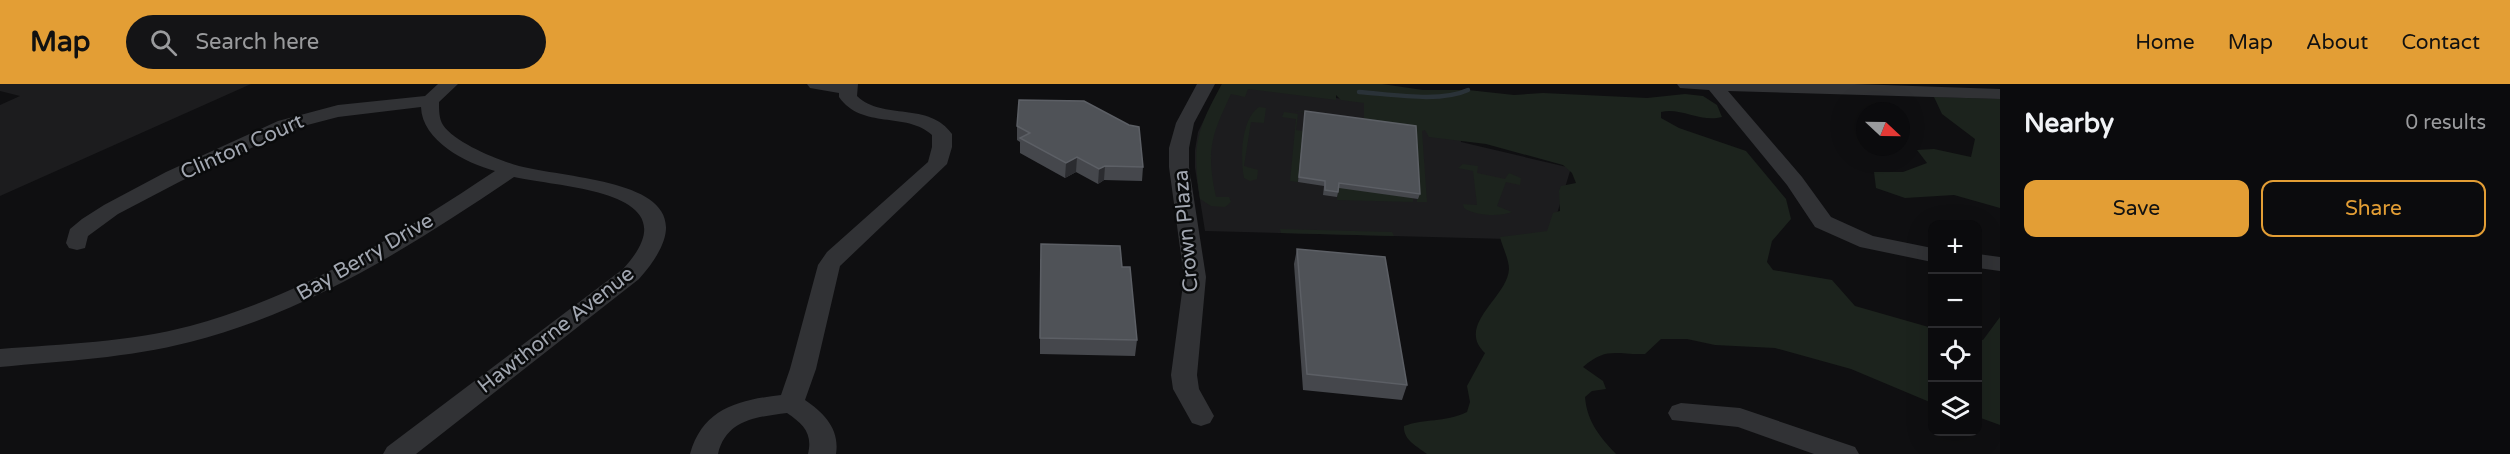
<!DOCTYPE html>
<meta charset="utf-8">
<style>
:root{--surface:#0b0b0d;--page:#141416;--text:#f1f3f6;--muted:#9a9b9d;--line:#2b2b2e;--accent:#e39e35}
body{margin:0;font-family:"Varela Round",sans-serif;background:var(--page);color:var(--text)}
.controls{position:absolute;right:18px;bottom:18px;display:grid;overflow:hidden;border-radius:12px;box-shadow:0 6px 24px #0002}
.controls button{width:54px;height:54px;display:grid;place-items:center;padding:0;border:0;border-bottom:2px solid var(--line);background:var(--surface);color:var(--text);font:30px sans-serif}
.compass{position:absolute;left:1856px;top:18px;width:54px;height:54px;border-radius:50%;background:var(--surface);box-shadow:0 6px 24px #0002;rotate:112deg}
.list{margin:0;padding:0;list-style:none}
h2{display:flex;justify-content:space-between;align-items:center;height:78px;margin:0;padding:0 24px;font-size:26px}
h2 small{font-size:20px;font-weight:400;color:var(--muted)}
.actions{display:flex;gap:12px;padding:18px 24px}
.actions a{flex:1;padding:14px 0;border:2px solid var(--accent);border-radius:12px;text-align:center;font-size:21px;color:var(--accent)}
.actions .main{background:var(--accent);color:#111}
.icon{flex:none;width:33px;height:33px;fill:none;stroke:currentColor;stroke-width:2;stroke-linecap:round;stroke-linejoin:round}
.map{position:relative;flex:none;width:2000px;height:370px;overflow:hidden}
header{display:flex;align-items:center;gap:36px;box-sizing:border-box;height:84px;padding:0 30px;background:var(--accent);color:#111}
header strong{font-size:28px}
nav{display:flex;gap:33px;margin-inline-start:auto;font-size:21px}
.search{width:420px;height:54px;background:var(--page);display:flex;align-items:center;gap:15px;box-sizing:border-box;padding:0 21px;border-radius:33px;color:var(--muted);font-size:22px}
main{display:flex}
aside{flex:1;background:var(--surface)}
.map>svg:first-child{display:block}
</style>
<header>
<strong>Map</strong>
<div class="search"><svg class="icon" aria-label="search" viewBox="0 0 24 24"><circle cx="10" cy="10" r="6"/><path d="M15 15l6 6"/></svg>Search here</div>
<nav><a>Home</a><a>Map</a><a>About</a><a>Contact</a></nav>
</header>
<main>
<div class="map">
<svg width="2000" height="370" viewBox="0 0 2000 370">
<rect width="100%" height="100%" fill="#0f0f11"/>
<!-- built -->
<path fill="#1c1c1e" d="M 0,0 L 251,0 L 0,112 L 0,21 L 20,12 L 0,7 Z
M 1222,0 L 1369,18 L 1460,49 L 1461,58 L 1571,84 L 1549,156 L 1205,147 L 1195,84 L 1195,66 L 1198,48 Z"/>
<!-- green -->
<path fill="#1c231d" d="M 1222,0 L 1382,0 L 1423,6 L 1468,6 L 1514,11 L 1543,9 L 1647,14 L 1685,10 L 1703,12 L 1717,21 L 1722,33 C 1701,39 1681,23 1661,28 L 1661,34 L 1679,44 L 1746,67 L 1786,115 L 1791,135 L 1772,157 L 1767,178 L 1773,186 L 1832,196 L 1855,222 L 1932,244 L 1932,319 L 1851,285 L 1775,264 L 1715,261 L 1687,255 L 1661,255 L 1645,270 C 1616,271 1607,262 1583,283 L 1603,297 L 1606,305 L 1592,307 L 1585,313 C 1587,338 1600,353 1616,370 L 1427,370 C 1417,362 1403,356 1404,342 C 1426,334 1443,339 1467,328 L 1470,318 L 1467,302 L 1485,269 C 1455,241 1508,213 1509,185 C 1509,175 1502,162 1500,153 L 1547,147 L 1553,129 L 1560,127 L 1559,107 L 1561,102 L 1576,99 L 1572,89 L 1563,81 L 1486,60 L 1429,53 L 1425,46 L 1422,47 L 1427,118 L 1417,118 L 1417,115 L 1339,34 L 1289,26 L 1364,35 L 1364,19 L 1341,16 L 1336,11 L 1336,16 L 1248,5 L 1245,13 L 1231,10 C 1211,53 1206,66 1216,113 L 1229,113 L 1231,118 L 1225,123 L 1211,122 L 1200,115 C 1192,62 1196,47 1222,0 Z
M 1934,13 L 2000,15 L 2000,124 L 1954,111 L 1905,114 L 1876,104 L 1874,88 L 1903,88 L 1927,79 L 1917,66 L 1934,65 L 1971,73 L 1975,55 L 1942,30 Z
M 1259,23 L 1266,24 L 1264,39 L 1251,38 L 1244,82 L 1258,86 L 1257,95 L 1250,97 L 1244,94 C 1240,74 1241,35 1259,23 Z
M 1284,28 L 1298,30 L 1296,46 L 1303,47 L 1298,98 L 1290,97 L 1296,35 L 1282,33 Z
M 1463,80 L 1478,82 L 1477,89 L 1505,95 L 1509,89 L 1521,94 L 1520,101 L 1506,98 L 1497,122 L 1512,128 C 1500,133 1475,132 1464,124 L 1463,120 L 1477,121 L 1473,87 L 1458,84 Z
M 1338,103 L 1413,114 L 1413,118 L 1337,116 Z
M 1280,145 L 1392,148 L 1394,152 L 1281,149 Z
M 2000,233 L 2000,341 L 1978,333 L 1978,255 L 1983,256 Z"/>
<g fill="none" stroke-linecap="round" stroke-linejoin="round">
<!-- stream -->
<path stroke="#2a3238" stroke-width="4.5" d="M 1359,8 C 1390,10 1440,19 1468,6"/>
<!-- minor -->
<path fill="#313235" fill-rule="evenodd" d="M 438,0 L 458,0 L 439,18 C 439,26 439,35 443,41 C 455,59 498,76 519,82 C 577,97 727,96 639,195 L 416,370 L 383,370 L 387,363 L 623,185 C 696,106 561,104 514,93 C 413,161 309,228 190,258 C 128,274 63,277 0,283 L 0,265 C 63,260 129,258 190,242 C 302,212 400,150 495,87 C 466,79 422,57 421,23 L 338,33 L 292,45 L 181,97 L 118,130 L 88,152 L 85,164 L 77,166 L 69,164 L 66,159 L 70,145 L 82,135 L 104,121 L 166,88 L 278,37 L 338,21 L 425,12 Z
M 807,0 L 858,0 L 857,12 C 883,37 929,17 952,50 L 952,63 L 947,80 L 840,182 L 816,285 L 805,316 C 824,329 840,345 836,370 L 808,370 C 813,349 803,340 787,329 C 756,333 726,336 718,370 L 690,370 C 703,324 739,316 781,311 L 790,285 L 818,181 L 827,168 L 928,78 L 932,63 L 932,51 C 906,27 862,46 839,13 L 839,9 L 810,4 Z
M 1197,0 L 1215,0 L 1194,39 L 1189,64 L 1189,83 L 1206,193 L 1197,291 L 1199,305 L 1214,332 L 1210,339 L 1201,342 L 1192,339 L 1173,305 L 1171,291 L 1184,193 L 1169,83 L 1169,64 L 1176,39 Z
M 1677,0 L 1855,0 L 2000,5 L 2000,15 L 1728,7 L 1802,93 L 1831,133 L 1873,152 L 1932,164 L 1932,178 L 1860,163 L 1815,143 L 1787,101 L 1709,6 L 1680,4 Z
M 1978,170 L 2000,173 L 2000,187 L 1978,184 Z
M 1681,319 L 1740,324 L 1855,363 L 1859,370 L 1814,370 L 1738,343 L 1672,336 L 1668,329 L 1672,322 Z"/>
</g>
<!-- wall -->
<path fill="#45474c" d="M 1305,27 L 1420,110 L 1418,115 L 1339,104 L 1337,113 L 1323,111 L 1324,102 L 1298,98 Z
M 1017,42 L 1143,83 L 1142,97 L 1104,96 L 1098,100 L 1076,88 L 1065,94 L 1020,69 L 1020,58 L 1017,56 Z
M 1297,165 L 1407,301 L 1402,316 L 1303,306 L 1294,180 Z
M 1040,175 L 1122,183 L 1137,256 L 1135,272 L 1040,270 Z"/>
<!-- shaded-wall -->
<path fill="#2b2c30" d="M 1077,73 L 1076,88 L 1065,94 L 1066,79 Z
M 1105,82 L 1104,96 L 1098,100 L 1099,85 Z"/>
<!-- building -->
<path fill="#4f5257" stroke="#5c5f65" stroke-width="1.5" d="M 1019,16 L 1084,17 L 1129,41 L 1139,43 L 1143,83 L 1105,82 L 1099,85 L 1077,73 L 1066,79 L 1020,54 L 1030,49 L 1017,42 Z
M 1305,27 L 1416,42 L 1420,110 L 1339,99 L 1338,108 L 1325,106 L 1325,97 L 1299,93 Z
M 1041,160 L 1120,162 L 1122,183 L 1130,183 L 1137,256 L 1040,254 Z
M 1297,165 L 1385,173 L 1407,301 L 1307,290 Z"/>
<g text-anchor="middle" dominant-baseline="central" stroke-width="5" stroke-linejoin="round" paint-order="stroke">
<!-- street labels -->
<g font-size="21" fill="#a2a7b1" stroke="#0a0b0c">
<text transform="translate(242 63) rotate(-24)">Clinton Court</text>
<text transform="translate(1186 147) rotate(-95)">Crown Plaza</text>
<text transform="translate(365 173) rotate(-30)">Bay Berry Drive</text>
<text transform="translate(556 246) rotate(-38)">Hawthorne Avenue</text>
</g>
</g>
</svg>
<div class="controls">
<button>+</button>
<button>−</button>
<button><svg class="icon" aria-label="locate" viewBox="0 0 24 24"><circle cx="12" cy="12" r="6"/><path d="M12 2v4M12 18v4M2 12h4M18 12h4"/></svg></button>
<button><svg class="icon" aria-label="layers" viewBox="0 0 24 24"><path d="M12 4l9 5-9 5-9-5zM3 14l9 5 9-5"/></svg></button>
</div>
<svg class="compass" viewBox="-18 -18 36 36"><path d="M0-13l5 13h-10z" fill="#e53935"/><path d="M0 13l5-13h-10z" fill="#9a9b9d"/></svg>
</div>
<aside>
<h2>Nearby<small>0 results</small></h2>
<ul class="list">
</ul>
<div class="actions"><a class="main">Save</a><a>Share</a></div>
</aside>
</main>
